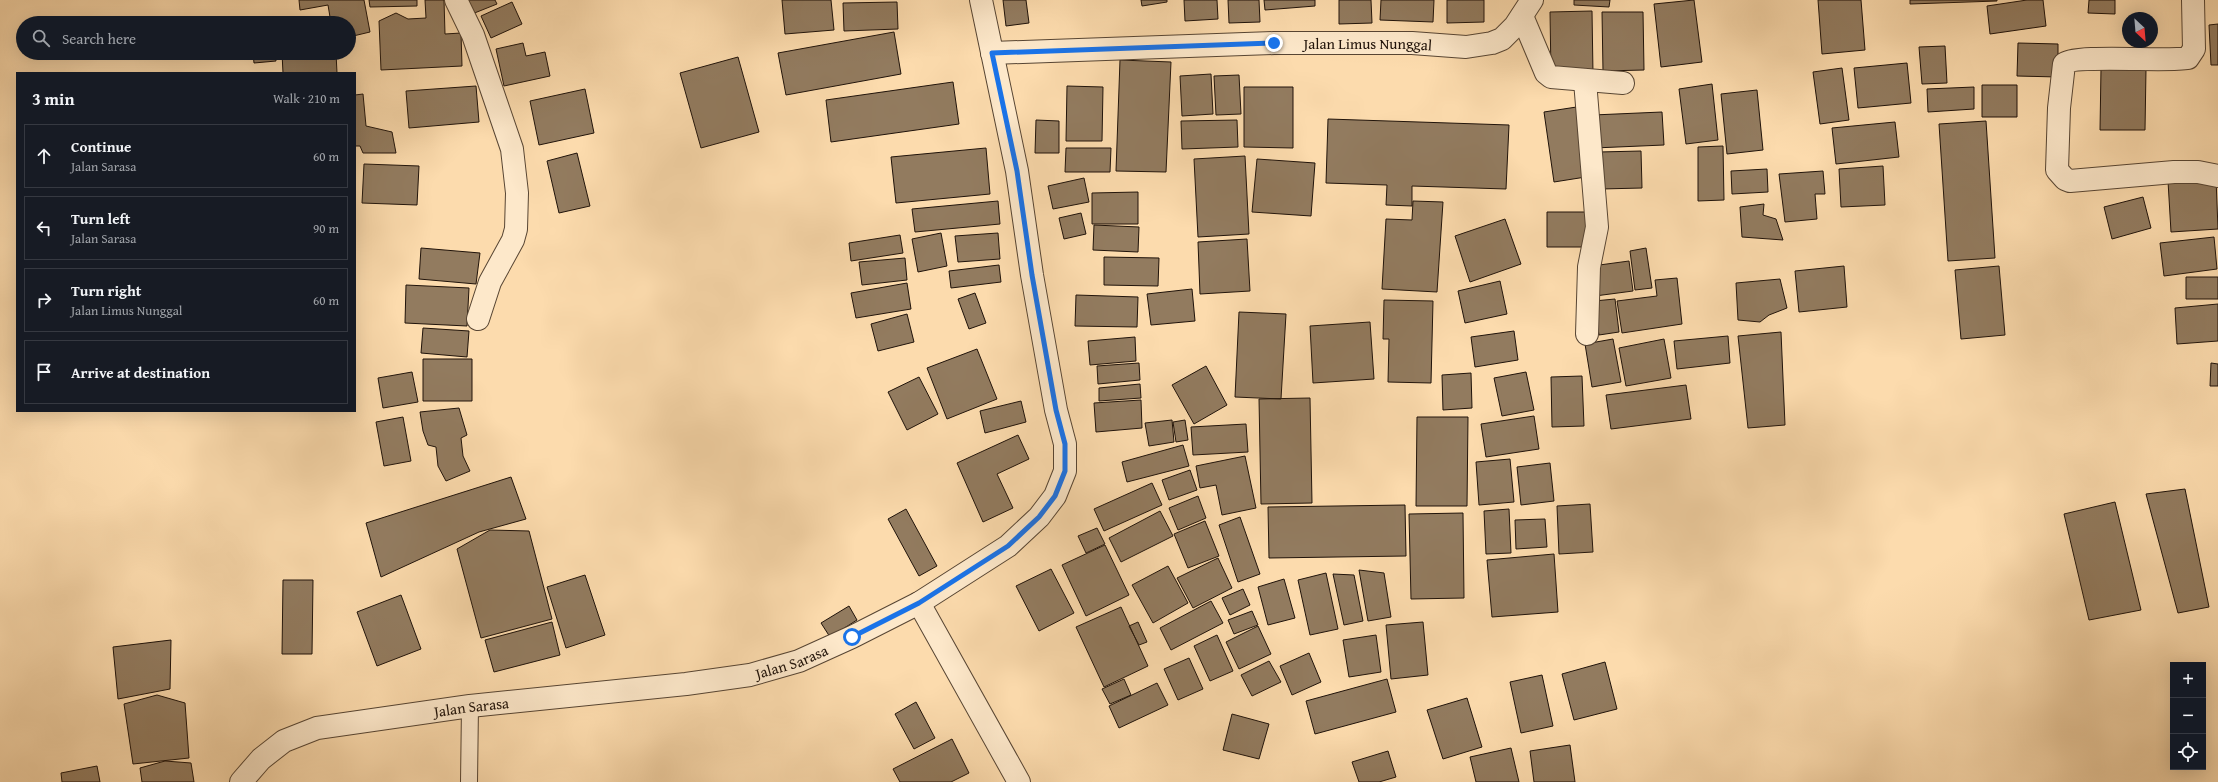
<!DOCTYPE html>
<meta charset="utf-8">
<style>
:root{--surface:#171b24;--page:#20242c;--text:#f1f3f6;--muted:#9ea1a6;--line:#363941}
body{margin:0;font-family:"Gentium Book Plus",serif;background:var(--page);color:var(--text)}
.controls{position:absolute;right:12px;bottom:12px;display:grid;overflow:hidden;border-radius:0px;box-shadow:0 4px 16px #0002}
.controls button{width:36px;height:36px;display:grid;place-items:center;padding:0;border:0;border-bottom:1px solid var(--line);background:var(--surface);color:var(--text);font:20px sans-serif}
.compass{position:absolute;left:2122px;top:12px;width:36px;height:36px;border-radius:50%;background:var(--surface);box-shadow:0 4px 16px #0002;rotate:154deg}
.stop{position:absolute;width:12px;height:12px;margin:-9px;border:3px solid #1a73e8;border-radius:50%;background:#fff}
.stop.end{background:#1a73e8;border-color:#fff;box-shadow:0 1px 4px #0008}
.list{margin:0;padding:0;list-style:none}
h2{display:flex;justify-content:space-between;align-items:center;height:52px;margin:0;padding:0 16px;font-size:17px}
h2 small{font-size:13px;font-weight:400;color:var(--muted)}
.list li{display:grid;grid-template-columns:26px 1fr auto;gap:12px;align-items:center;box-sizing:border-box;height:64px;margin:0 8px 8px;padding:0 8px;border:1px solid var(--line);border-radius:0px}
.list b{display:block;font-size:15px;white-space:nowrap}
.list p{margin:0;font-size:13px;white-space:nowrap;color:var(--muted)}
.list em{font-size:13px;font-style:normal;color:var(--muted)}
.icon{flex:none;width:22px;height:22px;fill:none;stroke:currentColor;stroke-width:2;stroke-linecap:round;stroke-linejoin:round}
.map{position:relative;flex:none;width:2218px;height:782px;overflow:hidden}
.search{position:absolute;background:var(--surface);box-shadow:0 4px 16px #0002;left:16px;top:16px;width:340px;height:44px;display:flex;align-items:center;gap:10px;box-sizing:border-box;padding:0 14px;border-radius:22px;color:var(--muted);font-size:15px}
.panel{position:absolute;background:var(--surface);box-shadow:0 4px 16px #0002;left:16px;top:72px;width:340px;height:340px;border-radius:0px}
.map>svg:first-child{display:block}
</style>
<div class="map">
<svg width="2218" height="782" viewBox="0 0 2218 782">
<rect width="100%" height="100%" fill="#fcdbad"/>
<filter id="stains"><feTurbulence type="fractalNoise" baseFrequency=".005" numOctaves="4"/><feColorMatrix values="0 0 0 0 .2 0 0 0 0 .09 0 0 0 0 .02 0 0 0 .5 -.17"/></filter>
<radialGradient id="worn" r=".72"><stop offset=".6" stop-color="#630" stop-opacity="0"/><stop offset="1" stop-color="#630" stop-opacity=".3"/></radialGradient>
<!-- building -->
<path fill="#927b5f" stroke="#20130a" d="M 299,0 L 364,0 L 370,32 L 349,37 L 349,23 L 331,23 L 328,5 L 300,10 Z
M 369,0 L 417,0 L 417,6 L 370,7 Z
M 425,0 L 444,0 L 445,34 L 461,33 L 462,66 L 381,70 L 379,21 L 396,13 L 408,19 L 426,18 Z
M 466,0 L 495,0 L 497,4 L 472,14 Z
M 782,0 L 831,0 L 834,30 L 785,34 Z
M 1003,0 L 1026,0 L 1029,23 L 1006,26 Z
M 1141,0 L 1167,0 L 1167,2 L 1142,6 Z
M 1184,0 L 1217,0 L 1218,19 L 1185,21 Z
M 1228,0 L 1259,0 L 1260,22 L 1229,23 Z
M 1264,0 L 1315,0 L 1315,6 L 1265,10 Z
M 1339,0 L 1371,0 L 1372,23 L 1339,24 Z
M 1381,0 L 1434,0 L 1433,22 L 1380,20 Z
M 1447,0 L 1484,0 L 1484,22 L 1447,23 Z
M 1574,0 L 1610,0 L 1609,7 L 1574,5 Z
M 1694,0 L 1702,62 L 1661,67 L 1654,4 Z
M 1818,0 L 1861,0 L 1865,50 L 1822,54 Z
M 1910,0 L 1997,0 L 1997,1 L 1910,4 Z
M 2027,0 L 2043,0 L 2046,26 L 1990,34 L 1987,6 Z
M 2089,0 L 2115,0 L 2115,14 L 2088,13 Z
M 512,2 L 522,24 L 491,38 L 481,16 Z
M 897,2 L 898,29 L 844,31 L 843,3 Z
M 1592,11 L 1593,74 L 1551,75 L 1550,12 Z
M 1602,12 L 1643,12 L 1644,70 L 1603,71 Z
M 2218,24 L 2218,65 L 2211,65 L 2209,25 Z
M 894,32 L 901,74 L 786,95 L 778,53 Z
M 523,43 L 526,56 L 545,52 L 550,76 L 504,86 L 496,49 Z
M 2018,43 L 2058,44 L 2058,77 L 2017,76 Z
M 1945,46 L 1947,83 L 1922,84 L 1919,47 Z
M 253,53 L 275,53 L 276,61 L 254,63 Z
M 282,53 L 336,53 L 337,73 L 283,73 Z
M 738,57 L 759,132 L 701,148 L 680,73 Z
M 1120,60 L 1171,62 L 1166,172 L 1116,171 Z
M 1907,63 L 1911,103 L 1858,108 L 1854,68 Z
M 1842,68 L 1849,120 L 1820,124 L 1813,72 Z
M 2101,69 L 2146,69 L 2145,130 L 2100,130 Z
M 1211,74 L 1213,114 L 1182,116 L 1180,76 Z
M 1239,75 L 1241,114 L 1216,115 L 1214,76 Z
M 953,82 L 959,124 L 831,142 L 826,100 Z
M 1712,84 L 1718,140 L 1686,144 L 1679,89 Z
M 1982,85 L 2017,85 L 2017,117 L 1982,117 Z
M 476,86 L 479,122 L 409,128 L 406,91 Z
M 1067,86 L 1103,87 L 1102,141 L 1066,141 Z
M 1244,87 L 1293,87 L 1293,148 L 1244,147 Z
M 1974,87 L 1974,109 L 1928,112 L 1927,89 Z
M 585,89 L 594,133 L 539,145 L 530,101 Z
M 1757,90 L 1763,150 L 1727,154 L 1721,94 Z
M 363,94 L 366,126 L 392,132 L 396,153 L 363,153 L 360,146 L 355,146 L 355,95 Z
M 1583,106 L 1592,176 L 1554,182 L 1544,112 Z
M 1662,112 L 1664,145 L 1594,148 L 1593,115 Z
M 1328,119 L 1509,125 L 1506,189 L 1412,186 L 1412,206 L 1386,205 L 1387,185 L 1326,183 Z
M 1036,120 L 1059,121 L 1059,153 L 1035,153 Z
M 1237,120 L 1238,147 L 1182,149 L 1181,121 Z
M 1986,121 L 1995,258 L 1948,261 L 1939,124 Z
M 1895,122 L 1899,157 L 1836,164 L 1832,128 Z
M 1723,146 L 1724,200 L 1698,201 L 1698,147 Z
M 986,148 L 990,194 L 896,203 L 891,157 Z
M 1066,148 L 1111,148 L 1110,172 L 1065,172 Z
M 1641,151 L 1642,188 L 1601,189 L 1599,152 Z
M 577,153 L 590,206 L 559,213 L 547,161 Z
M 1245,156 L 1249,234 L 1198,237 L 1194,159 Z
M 1257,159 L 1315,163 L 1311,216 L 1252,212 Z
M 364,164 L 419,166 L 417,205 L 362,203 Z
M 1883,166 L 1885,205 L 1841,207 L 1839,169 Z
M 1767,169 L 1768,192 L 1732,194 L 1731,171 Z
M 1823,171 L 1825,194 L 1815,194 L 1817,219 L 1785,222 L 1779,174 Z
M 1084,178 L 1089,202 L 1053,209 L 1048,186 Z
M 2216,178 L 2218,229 L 2171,232 L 2168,181 Z
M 1138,192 L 1138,224 L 1092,224 L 1092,193 Z
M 2143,197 L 2151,228 L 2112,239 L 2104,207 Z
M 998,201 L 1000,224 L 915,232 L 912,209 Z
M 1413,201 L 1443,202 L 1437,292 L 1382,289 L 1386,219 L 1412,220 Z
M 1764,204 L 1763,215 L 1776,219 L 1783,240 L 1742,237 L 1740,207 Z
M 1547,212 L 1593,212 L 1593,247 L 1547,247 Z
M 1081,213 L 1086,234 L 1064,239 L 1059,218 Z
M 1505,219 L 1521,264 L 1470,282 L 1455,236 Z
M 1094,225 L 1139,227 L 1138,252 L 1093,250 Z
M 941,233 L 947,266 L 918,272 L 912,239 Z
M 998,233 L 1000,259 L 958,262 L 955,236 Z
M 900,235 L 903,253 L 851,261 L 849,243 Z
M 2214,237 L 2217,269 L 2164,276 L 2160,243 Z
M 1247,239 L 1250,291 L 1200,294 L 1198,242 Z
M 421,248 L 480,253 L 476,284 L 419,279 Z
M 1646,248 L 1652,288 L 1635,290 L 1630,251 Z
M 1104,257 L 1159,258 L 1158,286 L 1104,285 Z
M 905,258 L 907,280 L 862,285 L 859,262 Z
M 1629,261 L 1633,291 L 1595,296 L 1592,266 Z
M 999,265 L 1001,282 L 951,288 L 949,271 Z
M 1844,266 L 1847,307 L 1799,312 L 1795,271 Z
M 1999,266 L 2005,335 L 1961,339 L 1955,270 Z
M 2186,277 L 2218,277 L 2218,299 L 2186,299 Z
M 1677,278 L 1682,324 L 1622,333 L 1617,301 L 1657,296 L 1655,280 Z
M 1780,279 L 1787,308 L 1769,315 L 1760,322 L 1738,320 L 1736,283 Z
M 1500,281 L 1507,314 L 1465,323 L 1458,291 Z
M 907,283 L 911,309 L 856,318 L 851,293 Z
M 406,285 L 469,288 L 467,326 L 405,323 Z
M 1192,289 L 1195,321 L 1151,325 L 1147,294 Z
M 975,293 L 986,323 L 969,329 L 958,299 Z
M 1076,295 L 1138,297 L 1137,327 L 1075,326 Z
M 1615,299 L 1619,332 L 1599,335 L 1594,301 Z
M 1384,300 L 1433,301 L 1431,383 L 1388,382 L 1389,339 L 1383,339 Z
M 2218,304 L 2218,341 L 2177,344 L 2175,308 Z
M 1239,312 L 1286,314 L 1281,399 L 1235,397 Z
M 907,314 L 914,342 L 878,351 L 871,324 Z
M 1370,322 L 1374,379 L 1313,383 L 1310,326 Z
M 423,328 L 469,331 L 467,357 L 421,353 Z
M 1514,331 L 1518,360 L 1475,367 L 1471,337 Z
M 1781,332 L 1785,425 L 1748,428 L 1738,336 Z
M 1728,336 L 1730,363 L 1677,369 L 1674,341 Z
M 1135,337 L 1136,361 L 1090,365 L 1088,341 Z
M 1613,339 L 1621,382 L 1592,387 L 1585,344 Z
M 1664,339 L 1671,378 L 1626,386 L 1619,348 Z
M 977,349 L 997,399 L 947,419 L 927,368 Z
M 423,359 L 472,359 L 472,401 L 423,401 Z
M 1139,363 L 1140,380 L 1098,384 L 1097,366 Z
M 2211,363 L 2218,364 L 2218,386 L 2210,386 Z
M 1206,366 L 1227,405 L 1194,424 L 1172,385 Z
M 412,372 L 418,402 L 383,408 L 378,378 Z
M 1526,372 L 1534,410 L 1502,416 L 1494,378 Z
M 1471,373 L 1472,408 L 1443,410 L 1442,375 Z
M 1582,376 L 1584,426 L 1552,427 L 1551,377 Z
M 919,377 L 938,414 L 907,430 L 888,392 Z
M 1140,384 L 1141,398 L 1099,401 L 1099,388 Z
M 1686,385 L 1691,419 L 1611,429 L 1606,395 Z
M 1310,398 L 1312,503 L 1261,504 L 1259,399 Z
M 1141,400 L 1142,428 L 1096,432 L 1094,403 Z
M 1021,401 L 1026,422 L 985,433 L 980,411 Z
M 459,408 L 467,435 L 461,438 L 463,456 L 470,471 L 446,481 L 438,466 L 436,447 L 428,445 L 423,431 L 420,412 Z
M 1534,416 L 1539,449 L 1486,457 L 1481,424 Z
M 403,417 L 411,461 L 384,466 L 376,422 Z
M 1417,417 L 1468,417 L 1467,506 L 1416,506 Z
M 1172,420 L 1174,442 L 1149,446 L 1145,423 Z
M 1185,420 L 1188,440 L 1176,442 L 1173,422 Z
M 1246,424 L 1248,452 L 1193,455 L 1191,427 Z
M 1018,435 L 1029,459 L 997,474 L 1013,508 L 983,522 L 957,463 Z
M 1183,445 L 1189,466 L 1127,482 L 1122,462 Z
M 1245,456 L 1256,508 L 1222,515 L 1216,485 L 1200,488 L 1196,466 Z
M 1510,459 L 1514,502 L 1479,505 L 1476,462 Z
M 1550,463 L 1554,501 L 1521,505 L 1517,467 Z
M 1190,470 L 1197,490 L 1169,500 L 1162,480 Z
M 511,477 L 526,519 L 479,532 L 381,577 L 366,523 Z
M 1152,483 L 1162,505 L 1104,531 L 1094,509 Z
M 2185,489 L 2209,607 L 2178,613 L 2146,494 Z
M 1198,496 L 1206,518 L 1178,530 L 1169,508 Z
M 2115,502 L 2141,610 L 2089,620 L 2064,514 Z
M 1590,504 L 1593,552 L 1559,554 L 1557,506 Z
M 1405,505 L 1406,556 L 1269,558 L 1268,507 Z
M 906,509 L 937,566 L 919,576 L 888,519 Z
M 1509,509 L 1511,553 L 1486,554 L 1484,511 Z
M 1160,511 L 1173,536 L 1121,562 L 1109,538 Z
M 1463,513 L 1464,598 L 1411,599 L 1409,514 Z
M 1240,517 L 1260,574 L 1238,582 L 1219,525 Z
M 1545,519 L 1547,547 L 1516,549 L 1515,520 Z
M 1205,521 L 1219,556 L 1188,568 L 1174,534 Z
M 1097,528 L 1105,544 L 1086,553 L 1078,536 Z
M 490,530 L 529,531 L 552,619 L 481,638 L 457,549 Z
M 1105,545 L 1129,595 L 1086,616 L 1062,565 Z
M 1554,554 L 1558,612 L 1492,617 L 1487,560 Z
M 1218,558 L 1232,588 L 1193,608 L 1177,578 Z
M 1168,566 L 1188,603 L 1153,623 L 1132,585 Z
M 1051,569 L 1074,613 L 1039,631 L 1016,586 Z
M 1359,570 L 1384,573 L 1391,617 L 1368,621 Z
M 1326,573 L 1338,629 L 1310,635 L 1298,580 Z
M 1333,574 L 1354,575 L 1363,621 L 1344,625 Z
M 585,575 L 605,635 L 566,648 L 547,587 Z
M 1284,579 L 1295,618 L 1268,625 L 1258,587 Z
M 283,580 L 313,580 L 312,654 L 282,654 Z
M 1243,589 L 1250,605 L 1230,615 L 1222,598 Z
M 401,595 L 421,649 L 377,666 L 357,612 Z
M 1211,601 L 1223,623 L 1171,650 L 1160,628 Z
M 849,606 L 857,620 L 830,637 L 821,623 Z
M 1121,607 L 1148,666 L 1104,687 L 1076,627 Z
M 1252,611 L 1258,625 L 1234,634 L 1228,620 Z
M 552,622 L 560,655 L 494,672 L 485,640 Z
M 1138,622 L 1147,642 L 1139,645 L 1129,626 Z
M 1423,622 L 1428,675 L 1391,679 L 1386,625 Z
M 1258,626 L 1271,654 L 1239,669 L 1226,642 Z
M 1217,635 L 1233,671 L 1210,681 L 1194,646 Z
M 1376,635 L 1381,672 L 1349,677 L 1343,640 Z
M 171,640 L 170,689 L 118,699 L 113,647 Z
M 1309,653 L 1321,682 L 1292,695 L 1280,666 Z
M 1189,658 L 1203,689 L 1178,700 L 1164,669 Z
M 1269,661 L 1281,682 L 1252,696 L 1241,675 Z
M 1605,662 L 1617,709 L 1574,720 L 1562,674 Z
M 1542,675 L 1553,726 L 1521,733 L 1510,682 Z
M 1124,679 L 1131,695 L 1110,704 L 1102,689 Z
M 1387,679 L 1396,712 L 1315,734 L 1306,701 Z
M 1157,683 L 1168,705 L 1119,728 L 1109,706 Z
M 157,695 L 185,703 L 189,758 L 133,764 L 124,704 Z
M 1467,698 L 1482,747 L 1443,759 L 1427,710 Z
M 916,702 L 935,738 L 914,749 L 895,714 Z
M 1232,714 L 1269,724 L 1259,759 L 1223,750 Z
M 952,739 L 969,773 L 951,782 L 900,782 L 893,769 Z
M 1570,745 L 1575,782 L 1534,782 L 1530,751 Z
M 1511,748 L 1519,782 L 1476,782 L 1470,757 Z
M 1388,751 L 1396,777 L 1379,782 L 1359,782 L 1352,762 Z
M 165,761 L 191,763 L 194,782 L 142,782 L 140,768 Z
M 97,766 L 100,782 L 62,782 L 61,773 Z"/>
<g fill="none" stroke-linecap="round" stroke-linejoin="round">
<defs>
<path id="service" d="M 469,782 L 470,706"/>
<g id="minor">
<path d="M 456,0 L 473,35 L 512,149 L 517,193 L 516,229 L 513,240 L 490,282 L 478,319"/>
<path d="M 2193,0 L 2194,49 L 2188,58 C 2167,62 2074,54 2064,64 L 2059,108 L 2057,170 L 2065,179 L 2070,181 L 2174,172 L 2198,172 L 2218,176"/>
<path d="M 1522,16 L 1546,73 L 1551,77 L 1623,83"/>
<path id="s1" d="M 992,53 L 1274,43 L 1412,43 L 1466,47 L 1492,43 L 1502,39 L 1515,26 L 1532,0"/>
<path d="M 1585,81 L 1597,227 L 1589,267 L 1587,334"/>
<path d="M 919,603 L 1019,782"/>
</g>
<g id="tertiary">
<path id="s2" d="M 241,782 L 261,759 L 284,741 L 317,728 L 470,706 L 686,684 L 750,675 L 799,661 L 852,637 L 919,603 L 1008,546 L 1039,517 L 1055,496 L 1065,471 L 1065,444 L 1056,410 L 1032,275 L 1017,171 L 981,0"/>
</g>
</defs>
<!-- service casing -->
<use href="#service" stroke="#574533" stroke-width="18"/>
<!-- minor casing -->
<use href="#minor" stroke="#574533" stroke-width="24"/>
<!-- tertiary casing -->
<use href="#tertiary" stroke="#574533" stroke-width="24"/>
<!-- service -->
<use href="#service" stroke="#fde8ca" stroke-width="16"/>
<!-- minor -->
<use href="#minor" stroke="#fde8ca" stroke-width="22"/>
<!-- tertiary -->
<use href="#tertiary" stroke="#fde8ca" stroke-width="22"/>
</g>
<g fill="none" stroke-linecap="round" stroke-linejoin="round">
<!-- route -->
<path stroke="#1a73e8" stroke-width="5" d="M 852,637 L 919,603 L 1008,546 L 1039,517 L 1055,496 L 1065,471 L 1065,444 L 1056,410 L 1032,275 L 1017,171 L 992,53 L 1274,43"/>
</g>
<g text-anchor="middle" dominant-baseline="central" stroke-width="3" stroke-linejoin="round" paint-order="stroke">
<!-- street labels -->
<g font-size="15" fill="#20130a" stroke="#fde8ca">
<text stroke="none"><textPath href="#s1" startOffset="376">Jalan Limus Nunggal</textPath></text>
<text stroke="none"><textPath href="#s2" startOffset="575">Jalan Sarasa</textPath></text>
<text stroke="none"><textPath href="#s2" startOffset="251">Jalan Sarasa</textPath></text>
</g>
</g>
<rect width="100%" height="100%" filter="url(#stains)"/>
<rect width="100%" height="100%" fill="url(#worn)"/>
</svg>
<div class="controls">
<button>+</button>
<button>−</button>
<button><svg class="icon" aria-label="locate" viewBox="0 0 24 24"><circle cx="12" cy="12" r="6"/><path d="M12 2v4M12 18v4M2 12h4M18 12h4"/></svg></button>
</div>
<svg class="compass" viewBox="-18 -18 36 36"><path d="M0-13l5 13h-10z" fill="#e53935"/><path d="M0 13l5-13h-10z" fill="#9ea1a6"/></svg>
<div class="stop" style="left:852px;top:637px"></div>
<div class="stop end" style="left:1274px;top:43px"></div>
<div class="search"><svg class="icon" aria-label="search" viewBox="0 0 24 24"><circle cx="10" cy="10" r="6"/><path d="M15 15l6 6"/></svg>Search here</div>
<section class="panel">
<h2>3 min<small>Walk · 210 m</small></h2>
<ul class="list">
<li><svg class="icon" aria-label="ahead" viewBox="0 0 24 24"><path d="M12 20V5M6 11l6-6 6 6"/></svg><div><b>Continue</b><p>Jalan Sarasa</p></div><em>60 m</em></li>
<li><svg class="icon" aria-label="left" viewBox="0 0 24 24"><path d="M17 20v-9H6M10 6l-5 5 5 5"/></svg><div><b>Turn left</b><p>Jalan Sarasa</p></div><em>90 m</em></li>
<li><svg class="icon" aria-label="right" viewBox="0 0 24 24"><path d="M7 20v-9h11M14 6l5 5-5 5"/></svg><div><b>Turn right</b><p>Jalan Limus Nunggal</p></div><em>60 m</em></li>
<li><svg class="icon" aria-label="arrive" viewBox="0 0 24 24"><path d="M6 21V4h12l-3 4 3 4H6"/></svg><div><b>Arrive at destination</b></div></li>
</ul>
</section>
</div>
